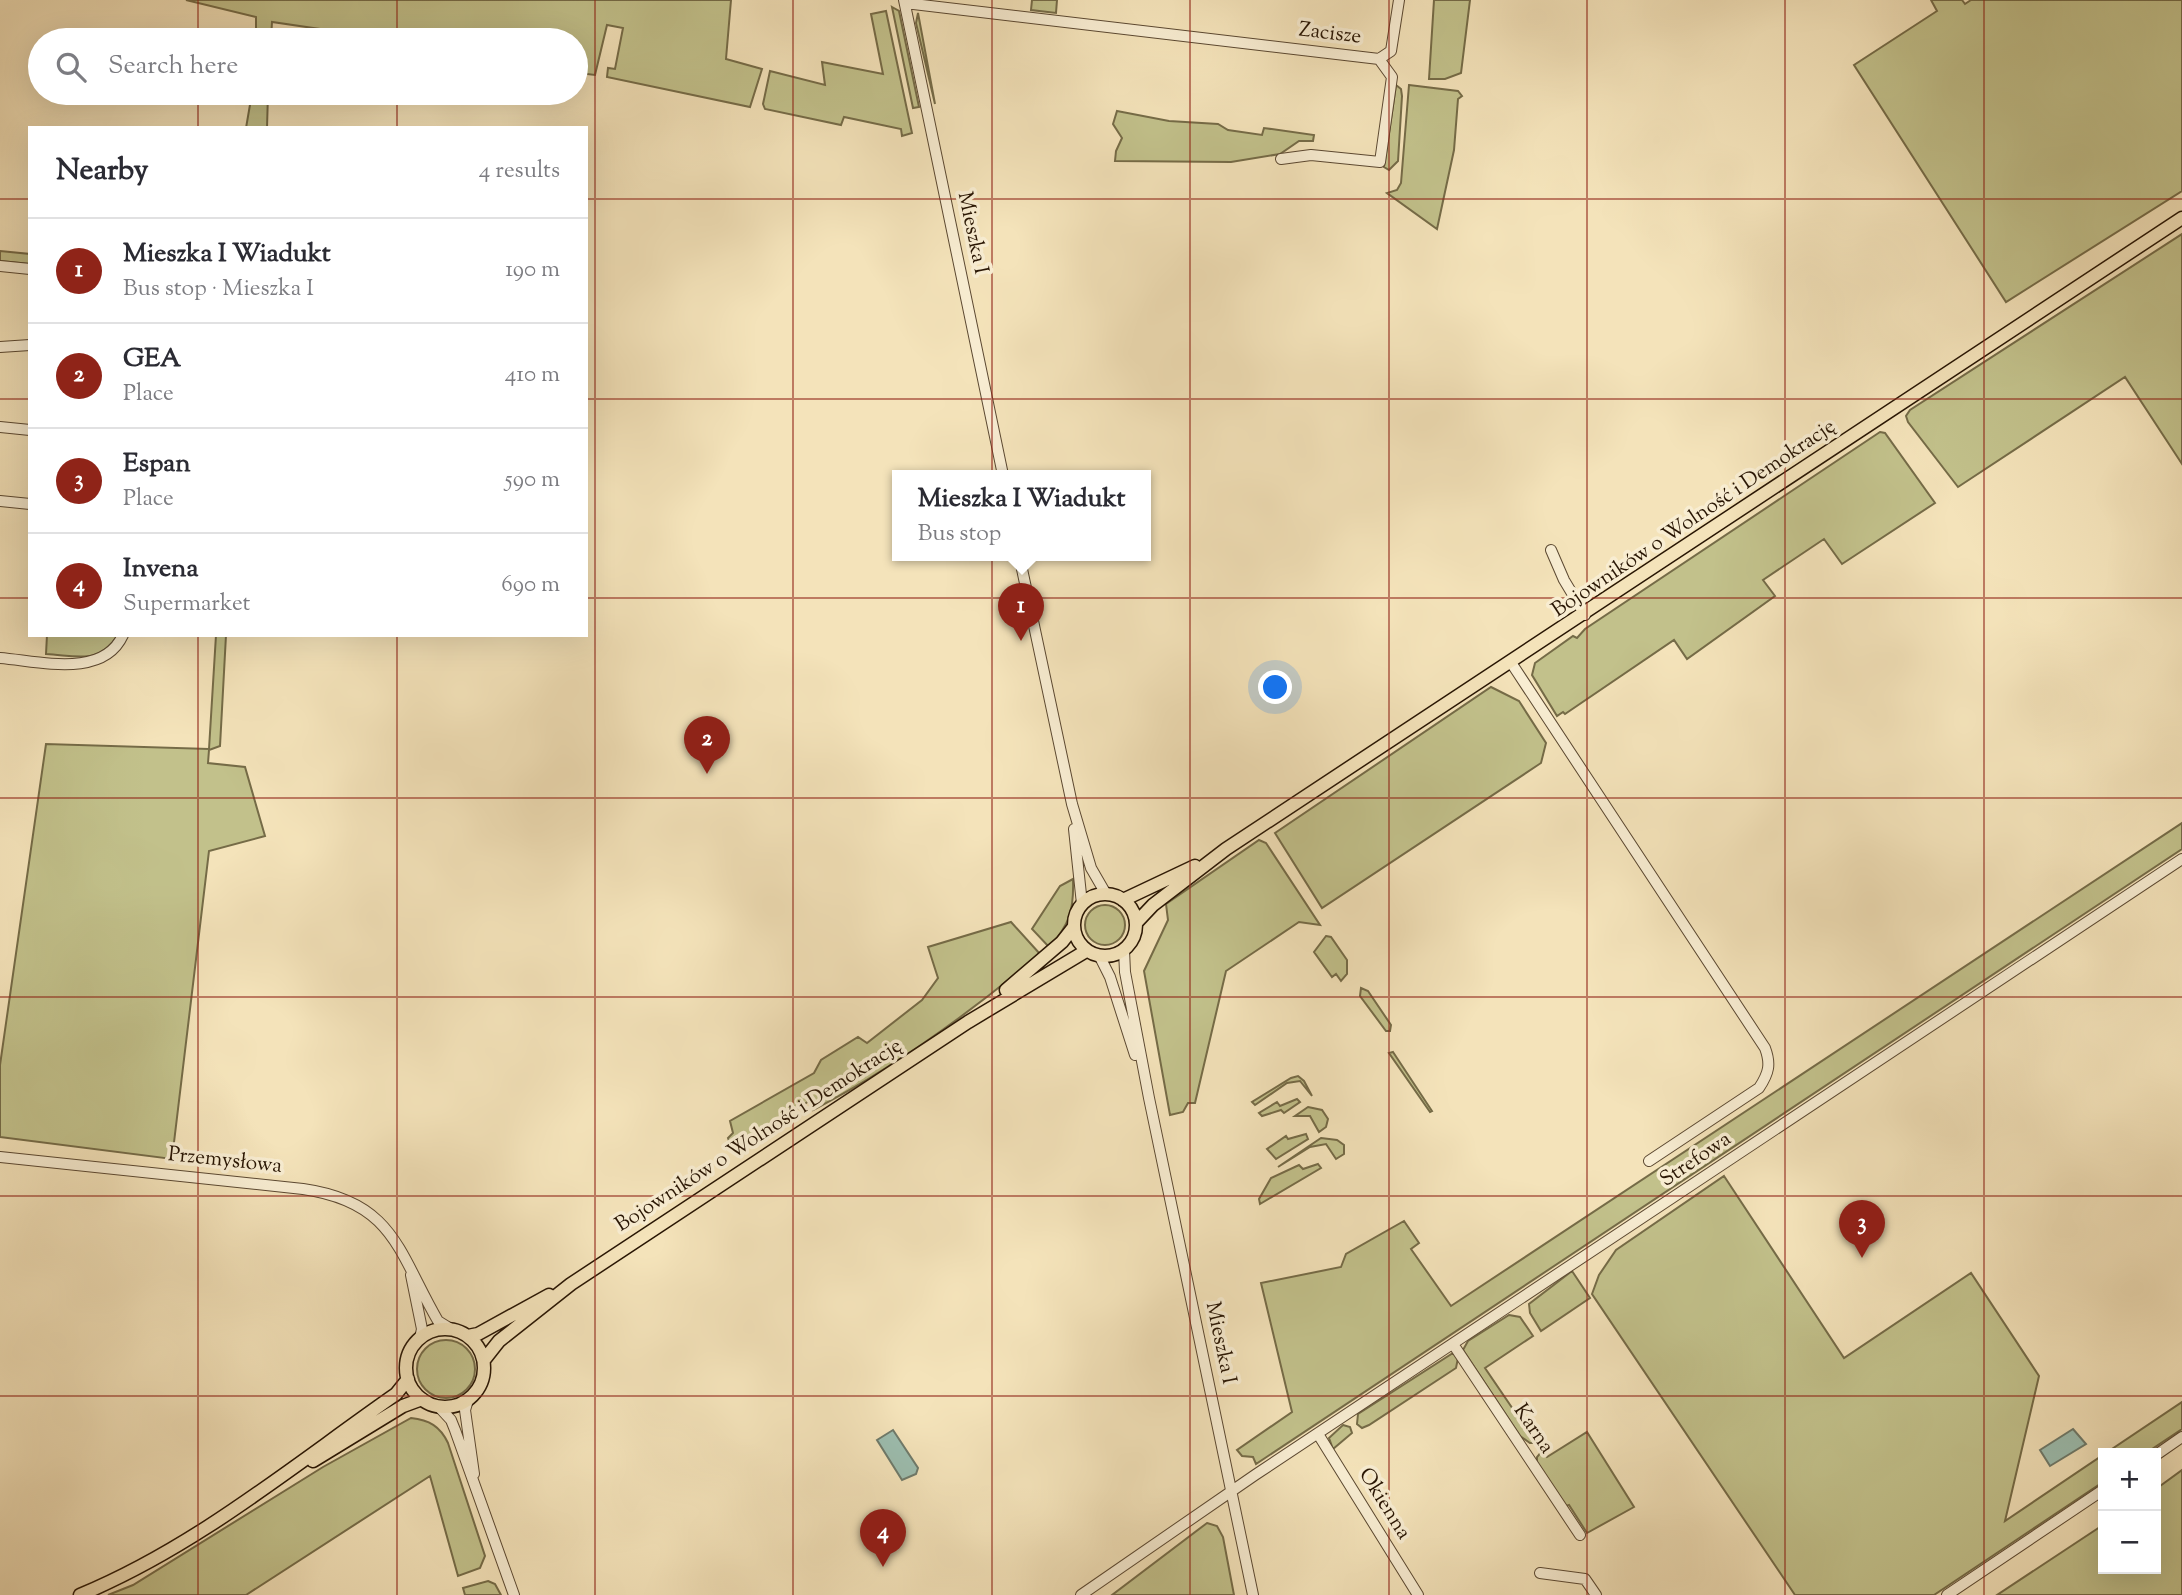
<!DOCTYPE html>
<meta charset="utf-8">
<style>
:root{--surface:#fff;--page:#f2f2f3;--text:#2b2b33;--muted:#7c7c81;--line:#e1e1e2;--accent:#8f2418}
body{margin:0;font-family:"Sorts Mill Goudy",serif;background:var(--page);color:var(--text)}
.controls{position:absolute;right:21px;bottom:21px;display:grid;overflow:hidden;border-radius:0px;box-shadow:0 7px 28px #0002}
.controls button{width:63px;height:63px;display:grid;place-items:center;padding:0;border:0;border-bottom:2px solid var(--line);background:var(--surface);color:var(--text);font:35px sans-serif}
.you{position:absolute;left:1276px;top:688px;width:24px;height:24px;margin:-18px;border:5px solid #fff;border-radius:50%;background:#1a73e8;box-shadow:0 0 0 10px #1a73e833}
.badge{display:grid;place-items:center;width:46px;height:46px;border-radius:50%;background:var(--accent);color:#fff;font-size:23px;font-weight:700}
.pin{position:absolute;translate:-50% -58px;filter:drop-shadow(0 2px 4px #0008)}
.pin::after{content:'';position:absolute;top:37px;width:24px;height:21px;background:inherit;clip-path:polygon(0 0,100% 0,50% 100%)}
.popup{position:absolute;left:892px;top:470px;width:259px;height:91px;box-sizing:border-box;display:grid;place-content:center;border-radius:0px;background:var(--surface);filter:drop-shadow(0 2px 5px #0005);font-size:23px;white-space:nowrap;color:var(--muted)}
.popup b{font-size:26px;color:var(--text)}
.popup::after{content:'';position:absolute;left:50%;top:100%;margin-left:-14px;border:14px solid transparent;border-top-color:var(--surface)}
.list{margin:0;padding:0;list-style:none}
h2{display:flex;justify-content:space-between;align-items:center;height:91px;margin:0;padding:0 28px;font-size:30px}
h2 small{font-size:23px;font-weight:400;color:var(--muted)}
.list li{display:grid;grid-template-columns:46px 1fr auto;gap:21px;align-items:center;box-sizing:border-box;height:105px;padding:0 28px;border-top:2px solid var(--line)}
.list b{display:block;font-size:26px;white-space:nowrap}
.list p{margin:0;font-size:23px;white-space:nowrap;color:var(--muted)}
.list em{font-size:23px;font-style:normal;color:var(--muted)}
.icon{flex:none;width:38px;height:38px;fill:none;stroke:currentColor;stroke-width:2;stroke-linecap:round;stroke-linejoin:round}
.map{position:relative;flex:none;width:2182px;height:1595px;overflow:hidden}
.search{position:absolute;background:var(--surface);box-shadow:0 7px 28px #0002;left:28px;top:28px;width:560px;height:77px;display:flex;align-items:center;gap:18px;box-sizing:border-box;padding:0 24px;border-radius:38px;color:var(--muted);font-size:26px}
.panel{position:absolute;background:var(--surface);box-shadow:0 7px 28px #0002;left:28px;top:126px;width:560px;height:511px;border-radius:0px}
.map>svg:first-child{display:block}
</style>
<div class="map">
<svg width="2182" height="1595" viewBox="0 0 2182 1595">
<rect width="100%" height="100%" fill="#f4e3ba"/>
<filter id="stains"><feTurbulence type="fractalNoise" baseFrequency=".00286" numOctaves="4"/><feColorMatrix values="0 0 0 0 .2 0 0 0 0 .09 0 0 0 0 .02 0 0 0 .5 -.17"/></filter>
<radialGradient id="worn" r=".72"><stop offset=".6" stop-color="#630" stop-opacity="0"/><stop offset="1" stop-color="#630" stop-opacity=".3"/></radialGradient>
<!-- green -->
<path fill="#c2c18b" stroke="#756b47" stroke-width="2" d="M 186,0 L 731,0 L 726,59 L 762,69 L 750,107 L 607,77 L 608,68 L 615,69 L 623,28 L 607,25 L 595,75 L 579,73 L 576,67 L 576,40 L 395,40 L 272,22 L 271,40 L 256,40 L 256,17 Z
M 1032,0 L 1057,0 L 1056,13 L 1031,10 Z
M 1434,0 L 1470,0 L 1461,73 L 1445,79 L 1429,79 Z
M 1931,0 L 1962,0 L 1965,4 L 1971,0 L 2182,0 L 2182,191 L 2006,302 L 1854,65 L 1937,11 Z
M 892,7 L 899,11 L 919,107 L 913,108 Z
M 886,11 L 912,133 L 902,136 L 901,129 L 844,117 L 841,125 L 765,109 L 763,104 L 770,71 L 825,85 L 822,62 L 883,74 L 871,14 Z
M 918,13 L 935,104 L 916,23 Z
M 1396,85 L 1401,89 L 1402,96 L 1398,161 L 1389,170 L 1384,167 Z
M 1409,85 L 1458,91 L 1462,96 L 1458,99 L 1454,150 L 1437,229 L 1387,193 L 1397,190 L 1401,183 Z
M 252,93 L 268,93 L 267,128 L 246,128 Z
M 1117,111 L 1169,121 L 1218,124 L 1228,130 L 1262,135 L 1264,128 L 1314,135 L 1313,141 L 1299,141 L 1280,154 L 1231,162 L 1115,161 L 1116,151 L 1122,138 L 1113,124 Z
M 2182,234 L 2182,464 L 2125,377 L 1958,487 L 1908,422 L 1906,416 L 1910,410 Z
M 0,251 L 30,254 L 30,264 L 0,261 Z
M 1880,432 L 1885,433 L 1935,503 L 1842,564 L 1824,539 L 1763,580 L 1775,596 L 1687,659 L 1674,640 L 1565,714 L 1563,712 L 1557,716 L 1532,675 L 1535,663 L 1573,636 L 1577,638 L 1585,629 Z
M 47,635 L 118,635 C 98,665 79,656 46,654 Z
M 216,635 L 226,635 L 220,746 L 209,750 L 208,763 L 245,767 L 265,836 L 209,851 L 172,1159 L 0,1137 L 0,1065 L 46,744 L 209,749 Z
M 1491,687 L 1519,701 L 1546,743 L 1541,763 L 1322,908 L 1275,833 Z
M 2182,823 L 2182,849 L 1256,1464 L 1253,1457 L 1242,1456 L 1237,1450 L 1292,1412 L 1261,1283 L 1341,1267 L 1346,1254 L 1404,1221 L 1419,1243 L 1411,1249 L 1451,1306 Z
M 1259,840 L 1266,843 L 1320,925 L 1299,922 L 1226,971 L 1195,1103 L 1188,1103 L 1183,1112 L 1170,1115 L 1144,971 L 1168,920 L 1166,904 Z
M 1073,879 C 1074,909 1070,925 1049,947 L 1032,929 L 1060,886 Z
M1085 925a20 20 0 1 1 40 0a20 20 0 1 1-40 0Z
M 1011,922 L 1040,954 C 970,1013 894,1068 813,1110 L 809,1101 L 735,1151 L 732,1149 L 728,1138 L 733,1133 L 730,1121 L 814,1073 L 821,1060 L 858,1037 L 867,1043 L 922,1000 L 938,978 L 928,947 Z
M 1326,936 L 1331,937 L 1347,960 L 1347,974 L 1341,981 L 1336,974 L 1332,977 L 1314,952 Z
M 1361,988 L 1368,991 L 1391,1025 L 1390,1031 L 1386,1031 L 1360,996 Z
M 1393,1052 L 1432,1111 L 1430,1112 L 1389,1053 Z
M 1298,1076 L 1304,1081 L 1312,1096 L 1300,1081 L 1287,1083 L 1255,1105 L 1252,1102 L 1291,1078 Z
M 1297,1099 L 1300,1102 L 1284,1113 L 1281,1110 L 1262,1116 L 1259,1113 L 1277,1102 L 1280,1106 Z
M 1308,1107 L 1322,1110 L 1328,1119 L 1326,1127 L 1319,1132 L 1310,1116 L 1295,1116 Z
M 1306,1134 L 1308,1139 L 1276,1159 L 1267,1149 L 1286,1136 L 1288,1139 Z
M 1321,1138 L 1337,1140 L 1344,1145 L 1344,1154 L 1336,1159 L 1326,1144 L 1310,1147 L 1278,1167 Z
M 1318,1164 L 1321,1168 L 1260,1204 L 1259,1199 L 1271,1178 L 1299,1165 L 1303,1169 Z
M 1724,1176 L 1844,1358 L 1971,1273 L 2039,1376 L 2005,1521 L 2103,1455 L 2103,1482 L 1934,1595 L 1795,1595 L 1592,1294 L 1599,1275 L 1616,1250 Z
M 1572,1271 L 1590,1298 L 1541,1331 L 1530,1313 L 1529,1304 Z
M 1509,1315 L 1520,1317 L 1533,1336 L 1485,1368 L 1536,1443 L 1530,1443 L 1520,1436 L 1463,1350 L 1468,1341 Z
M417 1369a29 29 0 1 1 58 0a29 29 0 1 1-58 0Z
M 1453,1353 L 1458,1358 L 1456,1368 L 1369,1425 L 1362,1428 L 1357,1424 L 1358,1414 Z
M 2182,1402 L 2182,1429 L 2146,1453 L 2106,1453 Z
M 411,1418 C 429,1420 440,1426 448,1443 L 485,1556 L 480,1568 L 458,1576 L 430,1476 L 246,1595 L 108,1595 L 133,1585 L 323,1467 Z
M 1343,1425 L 1350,1427 L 1352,1433 L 1333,1449 L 1329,1438 Z
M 1587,1432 L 1634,1507 L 1587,1533 L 1569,1505 L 1566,1506 L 1537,1463 L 1537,1457 L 1542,1451 L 1547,1457 Z
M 2182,1470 L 2182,1595 L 1997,1595 L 2103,1525 L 2103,1569 L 2156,1569 L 2156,1489 Z
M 1207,1523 L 1217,1526 L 1223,1537 L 1234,1595 L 1112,1595 Z
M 488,1581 L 495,1584 L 501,1595 L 465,1595 L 463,1588 Z"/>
<!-- water -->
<path fill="#9cbeb0" stroke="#6e7a6b" stroke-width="2" d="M 2073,1429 L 2086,1444 L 2050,1466 L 2040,1450 Z
M 893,1430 L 918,1468 L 916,1474 L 902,1480 L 877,1440 Z"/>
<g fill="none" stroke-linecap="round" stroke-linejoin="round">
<defs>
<path id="minor" d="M 904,0 L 1003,475
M 905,3 L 1379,59 L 1392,77 L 1380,162 L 1311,155 L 1281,159
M 1379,59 L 1391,51 L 1399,0
M 0,266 L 30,269
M 0,347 L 30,345
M 0,427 L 30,430
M 0,501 L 30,504
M 1551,550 L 1564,580 L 1585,615
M 1019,555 L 1072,804 L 1091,868 L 1106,894
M 0,658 C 39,661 103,679 123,635
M 1512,664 L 1765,1048 C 1771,1064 1769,1073 1759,1088 L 1649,1161
M 1074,829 L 1082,904
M 1124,950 L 1125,972 L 1149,1098 L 1253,1595
M 1100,957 L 1110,977 L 1135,1055
M 0,1157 L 303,1189 C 394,1202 398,1252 438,1321 L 451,1329
M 411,1275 L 422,1329 L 420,1338
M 1453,1344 L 1580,1535
M 468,1400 L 465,1410 L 474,1474
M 439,1407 L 451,1420 L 455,1430 L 514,1595
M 1318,1434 L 1418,1595
M 2156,1455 L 2182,1437
M 1540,1573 L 1585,1579 L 1596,1595
M 1081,1595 L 1255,1475 L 2182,859
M 1947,1595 L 2103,1490"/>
<path id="major" d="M1074 925a31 31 0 1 1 62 0a31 31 0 1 1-62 0Z
M 1123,900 L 1195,866
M 1136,923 L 1153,905 L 1226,849 L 2182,218
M 1006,990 L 1062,942 L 1073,928
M406 1368a39 39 0 1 1 78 0a39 39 0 1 1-78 0Z
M 468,1336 L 478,1334 L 549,1295
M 484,1360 L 499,1341 L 571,1284 L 968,1022 L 1086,951
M 313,1461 L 403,1406 L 422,1399
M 80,1595 C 196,1547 294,1465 396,1394 L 408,1379"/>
</defs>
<!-- minor casing -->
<use href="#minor" stroke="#5b4831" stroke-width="12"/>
<!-- major casing -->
<use href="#major" stroke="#281503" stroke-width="15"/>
<!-- minor -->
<use href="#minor" stroke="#f8edd2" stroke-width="10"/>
<!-- major -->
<use href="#major" stroke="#f4e3ba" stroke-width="12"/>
</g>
<!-- grid -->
<path fill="none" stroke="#8f2418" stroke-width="2" stroke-opacity="0.55" d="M 198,0 L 198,40M 397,0 L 397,40M 595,0 L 595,1595M 793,0 L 793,1595M 992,0 L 992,1595M 1190,0 L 1190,1595M 1389,0 L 1389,1595M 1587,0 L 1587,1595M 1785,0 L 1785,1595M 1984,0 L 1984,1595M 198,93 L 198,128M 397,93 L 397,128M 0,199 L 30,199M 586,199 L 2182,199M 0,399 L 30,399M 586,399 L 2182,399M 0,598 L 30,598M 586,598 L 2182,598M 198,635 L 198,1595M 397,635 L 397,1595M 0,798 L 2182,798M 0,997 L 2182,997M 0,1196 L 2182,1196M 0,1396 L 2182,1396"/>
<g text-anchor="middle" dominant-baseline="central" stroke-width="7" stroke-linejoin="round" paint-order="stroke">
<!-- street labels -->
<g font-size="21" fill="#281503" stroke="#f8edd2">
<text transform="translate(1330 34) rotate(7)">Zacisze</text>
<text transform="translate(972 233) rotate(78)">Mieszka I</text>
<text transform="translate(1694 519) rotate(-34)">Bojowników o Wolność i Demokrację</text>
<text transform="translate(759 1136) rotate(-33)">Bojowników o Wolność i Demokrację</text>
<text transform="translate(1696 1160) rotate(-34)">Strefowa</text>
<text transform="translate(225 1161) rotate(6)">Przemysłowa</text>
<text transform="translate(1220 1343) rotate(78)">Mieszka I</text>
<text transform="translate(1533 1429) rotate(56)">Karna</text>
<text transform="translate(1384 1504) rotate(58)">Okienna</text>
</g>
</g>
<rect width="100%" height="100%" filter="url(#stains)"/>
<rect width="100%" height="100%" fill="url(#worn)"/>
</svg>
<div class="controls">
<button>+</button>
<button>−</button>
</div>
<div class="you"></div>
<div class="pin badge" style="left:1021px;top:641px">1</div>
<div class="popup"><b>Mieszka I Wiadukt</b>Bus stop</div>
<div class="pin badge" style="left:707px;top:774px">2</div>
<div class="pin badge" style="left:1862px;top:1258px">3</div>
<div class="pin badge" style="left:883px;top:1567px">4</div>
<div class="search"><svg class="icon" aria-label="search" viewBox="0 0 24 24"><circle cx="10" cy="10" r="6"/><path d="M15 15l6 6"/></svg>Search here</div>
<section class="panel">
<h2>Nearby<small>4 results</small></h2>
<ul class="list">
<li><span class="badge">1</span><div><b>Mieszka I Wiadukt</b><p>Bus stop · Mieszka I</p></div><em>190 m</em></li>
<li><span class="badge">2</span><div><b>GEA</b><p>Place</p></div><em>410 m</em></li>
<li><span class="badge">3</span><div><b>Espan</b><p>Place</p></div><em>590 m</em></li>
<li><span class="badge">4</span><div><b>Invena</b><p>Supermarket</p></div><em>690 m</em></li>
</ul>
</section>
</div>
